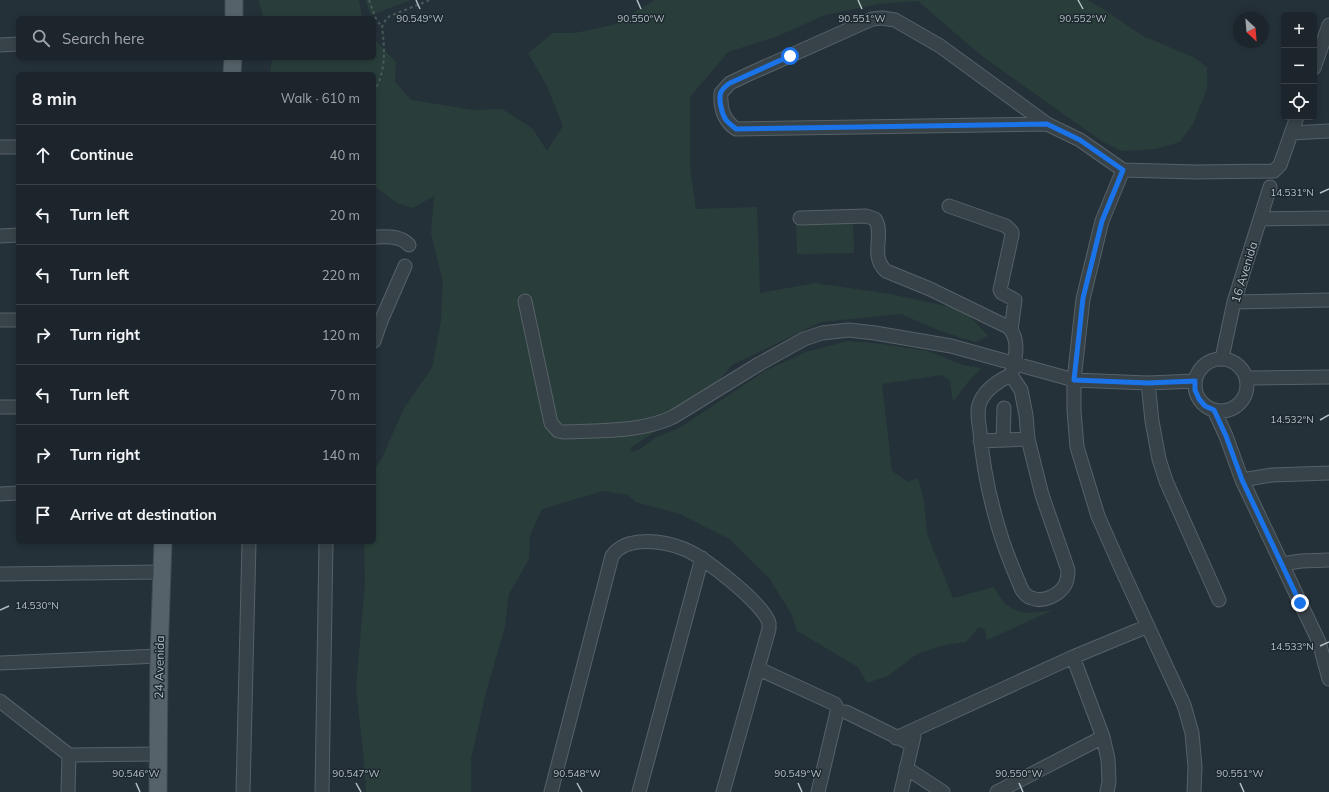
<!DOCTYPE html>
<meta charset="utf-8">
<style>
:root{--surface:#1c252b;--page:#252d33;--text:#f1f3f6;--muted:#a0a5a9;--line:#3a4247}
body{margin:0;font-family:Mulish,sans-serif;background:var(--page);color:var(--text)}
.controls{position:absolute;right:12px;top:12px;display:grid;overflow:hidden;border-radius:6px;box-shadow:0 2px 6px #0003}
.controls button{width:36px;height:36px;display:grid;place-items:center;padding:0;border:0;border-bottom:1px solid var(--line);background:var(--surface);color:var(--text);font:20px sans-serif}
.compass{position:absolute;left:1233px;top:12px;width:36px;height:36px;border-radius:50%;background:var(--surface);box-shadow:0 2px 6px #0003;rotate:154deg}
.stop{position:absolute;width:12px;height:12px;margin:-9px;border:3px solid #1a73e8;border-radius:50%;background:#fff}
.stop.end{background:#1a73e8;border-color:#fff;box-shadow:0 1px 4px #0008}
.list{margin:0;padding:0;list-style:none}
h2{display:flex;justify-content:space-between;align-items:center;height:52px;margin:0;padding:0 16px;font-size:17px}
h2 small{font-size:13px;font-weight:400;color:var(--muted)}
.list li{display:grid;grid-template-columns:26px 1fr auto;gap:12px;align-items:center;box-sizing:border-box;height:60px;padding:0 16px;border-top:1px solid var(--line)}
.list b{display:block;font-size:15px;white-space:nowrap}
.list em{font-size:13px;font-style:normal;color:var(--muted)}
.icon{flex:none;width:22px;height:22px;fill:none;stroke:currentColor;stroke-width:2;stroke-linecap:round;stroke-linejoin:round}
.map{position:relative;flex:none;width:1329px;height:792px;overflow:hidden}
.search{position:absolute;background:var(--surface);box-shadow:0 2px 6px #0003;left:16px;top:16px;width:360px;height:44px;display:flex;align-items:center;gap:10px;box-sizing:border-box;padding:0 14px;border-radius:6px;color:var(--muted);font-size:15px}
.panel{position:absolute;background:var(--surface);box-shadow:0 2px 6px #0003;left:16px;top:72px;width:360px;height:472px;border-radius:6px}
.map>svg:first-child{display:block}
</style>
<div class="map">
<svg width="1329" height="792" viewBox="0 0 1329 792">
<rect width="100%" height="100%" fill="#253139"/>
<!-- green -->
<path fill="#293e3a" d="M 258,0 L 359,0 L 362,18 L 264,18 Z
M 365,0 L 411,0 L 371,15 Z
M 655,0 L 1088,0 L 1103,9 L 1143,36 L 1193,57 L 1207,67 L 1207,89 L 1193,124 L 1180,142 L 1155,149 L 1121,151 L 1103,142 L 983,57 L 918,1 L 878,4 L 825,15 L 778,36 L 728,52 L 690,97 L 690,167 L 696,209 L 757,207 L 760,293 L 815,283 L 890,294 L 964,310 L 988,336 L 975,342 L 940,331 L 901,314 L 821,322 L 732,365 L 701,402 L 630,448 L 632,452 L 640,449 L 657,437 L 681,427 L 765,371 L 806,352 L 848,341 L 882,344 L 928,351 L 963,365 L 982,368 L 968,382 L 953,402 L 950,381 L 942,375 L 882,384 L 892,471 L 908,482 L 918,478 L 924,502 L 927,534 L 953,598 L 994,587 C 997,592 1000,599 1005,603 C 1018,616 1036,613 1053,610 L 987,640 L 985,630 L 979,627 L 966,642 L 945,645 L 917,654 L 888,676 L 867,683 L 858,667 L 797,631 L 791,613 L 769,578 L 729,539 L 680,514 L 635,502 L 628,495 L 603,491 L 542,509 L 530,536 L 529,559 L 509,594 L 505,627 L 486,692 L 471,759 L 471,792 L 366,792 L 363,750 L 356,688 L 365,583 L 364,542 L 374,542 L 374,470 L 382,458 L 404,408 L 432,368 L 441,320 L 443,282 L 431,233 L 434,196 L 413,208 L 397,203 L 374,186 L 374,74 L 270,74 L 272,58 L 374,58 L 374,39 L 396,62 L 395,82 L 411,100 L 474,110 L 502,109 L 533,129 L 547,151 L 563,126 L 546,84 L 528,53 L 553,33 L 575,33 L 613,25 Z
M 853,222 L 854,253 L 797,254 L 796,224 Z"/>
<g fill="none" stroke-linecap="round" stroke-linejoin="round">
<defs>
<path id="minor" d="M 0,45 L 18,44
M 1314,68 L 1329,25
M 1047,124 L 736,129 C 723,120 720,108 721,93 L 730,83 L 749,74 L 872,19 L 882,18 L 895,20 L 940,46 L 1047,124 L 1080,140 L 1123,170 L 1195,172 L 1274,171 L 1280,165 L 1297,117
M 1291,133 L 1329,131
M 0,147 L 18,147
M 1123,170 L 1102,221 L 1083,299 L 1074,380 L 1074,411 L 1077,447 L 1098,516 L 1121,568 L 1184,705 L 1192,733 L 1195,767 L 1194,792
M 949,206 L 1006,226 L 1012,232 L 1012,235 L 1000,290 L 1002,293 L 1015,300 L 1011,330
M 800,218 L 866,216 L 875,219 C 885,234 869,256 886,271 L 930,289 L 1008,327 C 1020,338 1016,357 1012,372
M 1260,219 L 1329,218
M 0,236 L 18,235
M 374,237 C 386,237 400,235 409,245
M 525,301 L 551,423 L 558,431 L 563,432 C 600,430 639,433 673,417 L 759,364 L 804,339 L 822,333 L 849,330 L 875,333 L 951,346 L 1074,380 L 1148,383 L 1195,381
M 1234,302 L 1329,300
M 0,320 L 18,320
M 374,341 L 381,321 L 405,266
M 1222,358 L 1234,302 L 1270,187
M1195 385a26 26 0 1 1 52 0a26 26 0 1 1-52 0Z
M 1011,375 L 1021,390 L 1026,415 L 1028,439 L 1042,495 L 1068,570 C 1068,575 1067,581 1065,585 C 1059,595 1043,603 1032,598 C 1027,597 1025,594 1022,590 C 1015,574 1008,557 1002,539 C 991,505 983,469 980,432 C 979,423 976,411 980,402 C 985,390 999,380 1011,375 Z
M 1247,378 L 1329,377
M 1148,383 L 1152,421 L 1159,459 L 1166,481 L 1219,600
M 0,407 L 18,407
M 1214,410 L 1226,436 L 1242,480 L 1319,642 L 1329,679
M 1003,440 L 1004,408
M 980,441 L 1028,439
M 1242,480 L 1272,475 L 1329,473
M 0,494 L 18,493
M 1282,564 L 1301,561 L 1329,560
M 0,574 L 162,572
M 1073,657 L 1103,737 L 1108,759 L 1109,782 L 1107,792
M 0,663 L 159,656
M 759,669 L 835,704 L 837,708 L 837,712 L 818,792
M 0,701 L 69,755 L 158,754
M 846,712 L 911,744
M 896,738 L 1073,657 L 1148,626
M 906,768 L 943,792
M 68,792 L 69,755
M 243,792 L 249,542
M 322,792 L 326,542
M 551,792 L 612,556 C 626,535 664,541 684,549 C 703,556 764,604 769,623 C 769,625 769,627 769,629 L 723,792
M 639,792 L 702,558
M 901,792 L 914,736
M 997,792 L 1103,737"/>
<path id="major" d="M 234,18 L 234,0
M 232,74 L 233,58
M 158,792 L 159,656 L 163,542"/>
</defs>
<!-- minor casing -->
<use href="#minor" stroke="#566167" stroke-width="15"/>
<!-- major casing -->
<use href="#major" stroke="#414c52" stroke-width="19"/>
<!-- path -->
<path stroke="#485b58" stroke-width="2" stroke-dasharray="3 3" stroke-linecap="butt" d="M 369,0 L 376,19 L 382,27
M 374,92 C 386,71 385,50 382,27 L 386,19 L 390,16 L 430,0"/>
<!-- minor -->
<use href="#minor" stroke="#384349" stroke-width="13"/>
<!-- major -->
<use href="#major" stroke="#566269" stroke-width="17"/>
</g>
<g fill="none" stroke-linecap="round" stroke-linejoin="round">
<!-- route -->
<path stroke="#1a73e8" stroke-width="5" d="M 790,56 L 730,83 C 727,85 723,88 721,92 C 718,99 722,114 726,120 C 729,124 733,126 736,129 L 1047,124 L 1080,140 L 1123,170 L 1102,221 L 1083,298 L 1074,380 L 1148,383 L 1195,381 L 1195,390 L 1199,399 L 1205,406 L 1214,410 L 1226,436 L 1242,480 L 1300,603"/>
</g>
<!-- ticks -->
<path fill="none" stroke="#b3bec5" stroke-width="1.5" d="M 416,0 L 420,9M 637,0 L 641,9M 858,0 L 862,9M 1078,0 L 1083,9M 1320,193 L 1329,189M 1320,420 L 1329,415M 0,610 L 9,606M 1320,646 L 1329,642M 136,783 L 140,792M 356,783 L 361,792M 577,783 L 582,792M 798,783 L 802,792M 1019,783 L 1023,792M 1240,783 L 1244,792"/>
<g text-anchor="middle" dominant-baseline="central" stroke-width="3" stroke-linejoin="round" paint-order="stroke">
<!-- street labels -->
<g font-size="12" fill="#b3bec5" stroke="#1d282e">
<text transform="translate(1244 272) rotate(-73)">16 Avenida</text>
<text transform="translate(159 667) rotate(-89)">24 Avenida</text>
</g>
</g>
<g font-size="10" text-anchor="middle" fill="#b3bec5" stroke="#1d282e" stroke-width="3" stroke-linejoin="round" paint-order="stroke">
<text x="420" y="22">90.549°W</text>
<text x="641" y="22">90.550°W</text>
<text x="862" y="22">90.551°W</text>
<text x="1083" y="22">90.552°W</text>
<text x="1292" y="196">14.531°N</text>
<text x="1292" y="423">14.532°N</text>
<text x="37" y="609">14.530°N</text>
<text x="1292" y="650">14.533°N</text>
<text x="136" y="777">90.546°W</text>
<text x="356" y="777">90.547°W</text>
<text x="577" y="777">90.548°W</text>
<text x="798" y="777">90.549°W</text>
<text x="1019" y="777">90.550°W</text>
<text x="1240" y="777">90.551°W</text>
</g>
</svg>
<div class="controls">
<button>+</button>
<button>−</button>
<button><svg class="icon" aria-label="locate" viewBox="0 0 24 24"><circle cx="12" cy="12" r="6"/><path d="M12 2v4M12 18v4M2 12h4M18 12h4"/></svg></button>
</div>
<svg class="compass" viewBox="-18 -18 36 36"><path d="M0-13l5 13h-10z" fill="#e53935"/><path d="M0 13l5-13h-10z" fill="#a0a5a9"/></svg>
<div class="stop" style="left:790px;top:56px"></div>
<div class="stop end" style="left:1300px;top:603px"></div>
<div class="search"><svg class="icon" aria-label="search" viewBox="0 0 24 24"><circle cx="10" cy="10" r="6"/><path d="M15 15l6 6"/></svg>Search here</div>
<section class="panel">
<h2>8 min<small>Walk · 610 m</small></h2>
<ul class="list">
<li><svg class="icon" aria-label="ahead" viewBox="0 0 24 24"><path d="M12 20V5M6 11l6-6 6 6"/></svg><div><b>Continue</b></div><em>40 m</em></li>
<li><svg class="icon" aria-label="left" viewBox="0 0 24 24"><path d="M17 20v-9H6M10 6l-5 5 5 5"/></svg><div><b>Turn left</b></div><em>20 m</em></li>
<li><svg class="icon" aria-label="left" viewBox="0 0 24 24"><path d="M17 20v-9H6M10 6l-5 5 5 5"/></svg><div><b>Turn left</b></div><em>220 m</em></li>
<li><svg class="icon" aria-label="right" viewBox="0 0 24 24"><path d="M7 20v-9h11M14 6l5 5-5 5"/></svg><div><b>Turn right</b></div><em>120 m</em></li>
<li><svg class="icon" aria-label="left" viewBox="0 0 24 24"><path d="M17 20v-9H6M10 6l-5 5 5 5"/></svg><div><b>Turn left</b></div><em>70 m</em></li>
<li><svg class="icon" aria-label="right" viewBox="0 0 24 24"><path d="M7 20v-9h11M14 6l5 5-5 5"/></svg><div><b>Turn right</b></div><em>140 m</em></li>
<li><svg class="icon" aria-label="arrive" viewBox="0 0 24 24"><path d="M6 21V4h12l-3 4 3 4H6"/></svg><div><b>Arrive at destination</b></div></li>
</ul>
</section>
</div>
